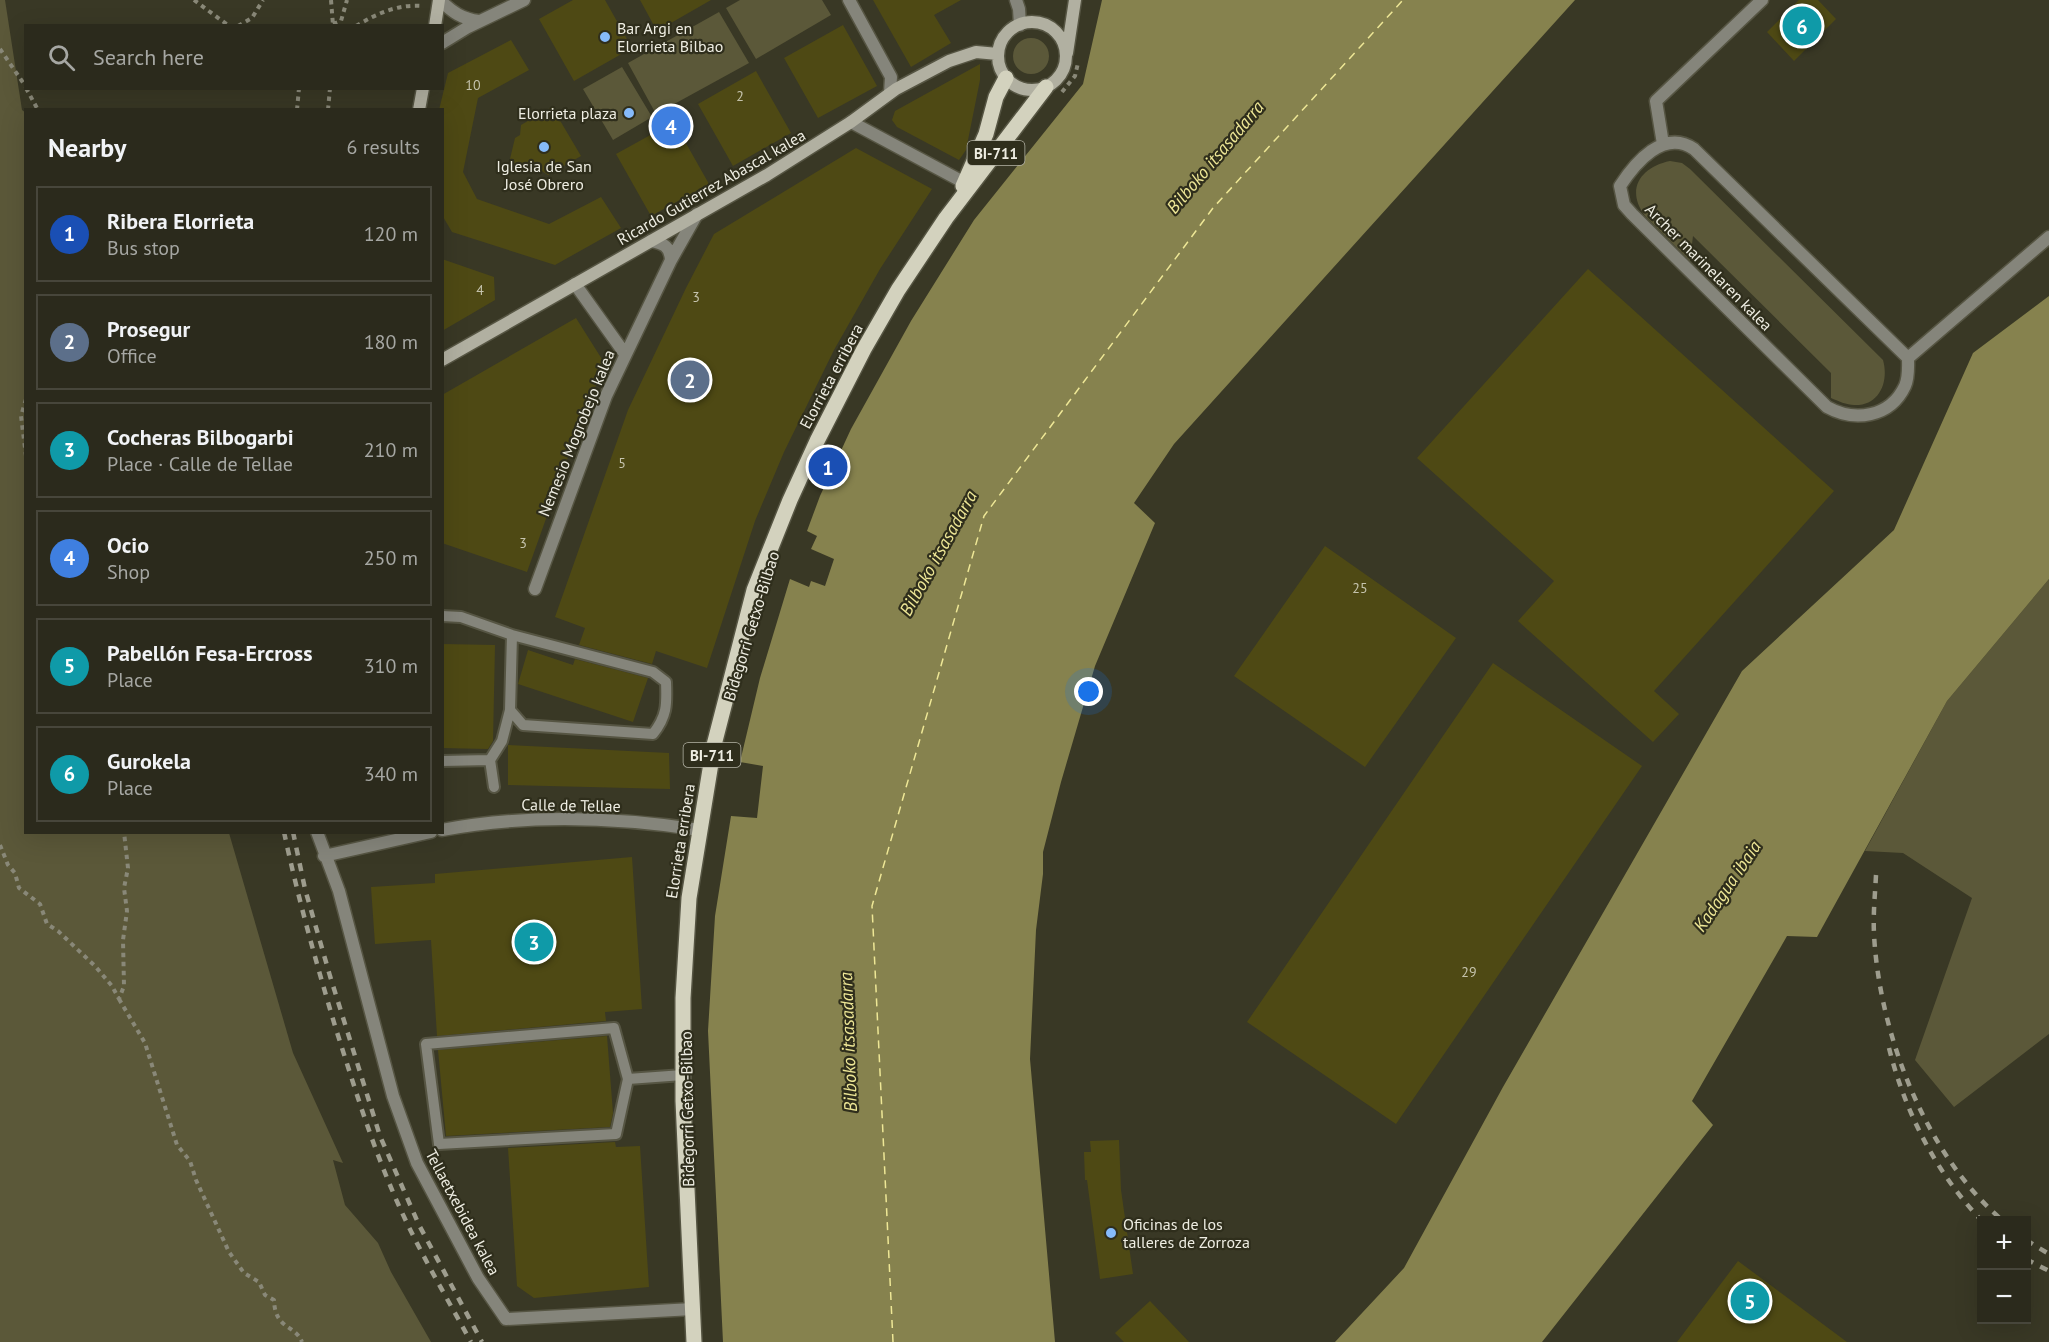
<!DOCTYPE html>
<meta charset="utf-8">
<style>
:root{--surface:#2b2a1c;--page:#373629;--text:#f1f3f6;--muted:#a6a7a3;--line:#47463b;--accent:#86bbfb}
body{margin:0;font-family:"PT Sans",sans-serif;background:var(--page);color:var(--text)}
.controls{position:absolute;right:18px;bottom:18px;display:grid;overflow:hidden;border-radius:0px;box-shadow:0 6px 24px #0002}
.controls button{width:54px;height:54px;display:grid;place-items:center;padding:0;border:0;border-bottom:2px solid var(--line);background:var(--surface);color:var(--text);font:30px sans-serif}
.you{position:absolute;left:1089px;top:692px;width:21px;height:21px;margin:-15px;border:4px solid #fff;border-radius:50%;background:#1a73e8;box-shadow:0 0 0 9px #1a73e833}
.badge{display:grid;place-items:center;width:39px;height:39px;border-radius:50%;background:var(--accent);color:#fff;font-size:20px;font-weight:700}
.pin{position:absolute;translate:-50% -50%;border:3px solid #fff;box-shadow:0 2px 6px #0006}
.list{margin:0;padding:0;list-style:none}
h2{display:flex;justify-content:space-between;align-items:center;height:78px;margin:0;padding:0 24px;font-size:26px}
h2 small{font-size:20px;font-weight:400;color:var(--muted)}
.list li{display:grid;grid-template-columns:39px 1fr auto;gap:18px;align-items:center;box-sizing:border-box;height:96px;margin:0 12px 12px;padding:0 12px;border:2px solid var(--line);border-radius:0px}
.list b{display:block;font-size:22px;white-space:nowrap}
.list p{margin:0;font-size:20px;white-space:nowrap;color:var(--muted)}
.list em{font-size:20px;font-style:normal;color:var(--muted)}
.icon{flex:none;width:33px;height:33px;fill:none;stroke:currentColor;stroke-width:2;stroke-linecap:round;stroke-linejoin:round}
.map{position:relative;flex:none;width:2049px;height:1342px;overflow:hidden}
.search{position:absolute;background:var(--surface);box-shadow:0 6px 24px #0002;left:24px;top:24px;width:420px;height:66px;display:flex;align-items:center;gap:15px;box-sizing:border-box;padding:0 21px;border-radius:0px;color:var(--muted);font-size:22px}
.panel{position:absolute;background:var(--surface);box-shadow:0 6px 24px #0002;left:24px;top:108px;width:420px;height:726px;border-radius:0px}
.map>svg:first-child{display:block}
</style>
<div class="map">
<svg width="2049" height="1342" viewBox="0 0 2049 1342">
<rect width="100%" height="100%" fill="#393825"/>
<!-- green -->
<path fill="#5b5839" d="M 0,0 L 5,0 L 22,110 L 26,113 L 26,832 L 229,833 L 293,1053 L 343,1163 L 333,1160 L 345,1205 L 378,1243 L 391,1272 L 431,1342 L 0,1342 Z
M 740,0 L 822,0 L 831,15 L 756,59 L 726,8 Z
M 719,12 L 749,63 L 656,114 L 628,63 Z
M1013 56a18 18 0 1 1 36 0a18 18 0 1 1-36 0Z
M 622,67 L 652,117 L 613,140 L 583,89 Z
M 1670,161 L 1682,163 L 1690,169 L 1883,360 C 1889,381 1880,406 1854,405 C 1847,405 1838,401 1831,398 L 1831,373 L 1693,236 L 1690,261 L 1645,216 C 1625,189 1641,167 1670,161 Z
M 2049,579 L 2049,1034 L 1954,1107 L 1915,1060 L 1972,898 L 1903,853 L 1865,851 L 1947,701 Z"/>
<!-- water -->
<path fill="#86824e" d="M 1102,0 L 1575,0 L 1174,444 L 1134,503 L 1155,523 L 1095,666 L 1061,782 L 1043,852 L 1043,874 L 1036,930 L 1030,1059 L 1055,1342 L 723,1342 L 708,1031 L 715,916 L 731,816 L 757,818 L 763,766 L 740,762 L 760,678 L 790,579 L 809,587 L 811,581 L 825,586 L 834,559 L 811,549 L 817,536 L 807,531 L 820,496 L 851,429 L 911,321 L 974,220 L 1083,84 Z
M 2049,296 L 2049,579 L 1947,701 L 1817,937 L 1787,936 L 1692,1101 L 1713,1125 L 1542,1342 L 1335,1342 L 1404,1268 L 1503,1087 L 1742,671 L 1894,530 L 1973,353 Z"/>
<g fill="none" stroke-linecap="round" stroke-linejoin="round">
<!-- ferry -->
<path stroke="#eee796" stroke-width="1.5" stroke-dasharray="8 6" stroke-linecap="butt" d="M 893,1342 L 872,906 L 984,516 L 1213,208 L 1403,0"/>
</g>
<!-- building -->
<path fill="#4e4914" d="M 573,0 L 605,0 L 632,48 L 574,81 L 539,19 Z
M 640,0 L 711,0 L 657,31 Z
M 873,0 L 961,0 L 934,15 L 951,43 L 911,67 Z
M 1799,0 L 1818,0 L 1836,19 L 1794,61 L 1767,32 Z
M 843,25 L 877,86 L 818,118 L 784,58 Z
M 511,40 L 529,70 L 478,98 L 463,172 L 477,199 L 549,224 L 601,197 L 621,228 L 555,265 L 452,232 L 442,215 L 442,110 L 439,110 L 448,73 Z
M 980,64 L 980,80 L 966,150 L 959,160 L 897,127 L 892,120 L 895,111 Z
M 756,71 L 791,133 L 733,166 L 698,104 Z
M 552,107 L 581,156 L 548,175 L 540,170 L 535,172 L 509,163 L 515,138 L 520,135 L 521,125 Z
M 674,122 L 709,184 L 651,216 L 616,154 Z
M 856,148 L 932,189 L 880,269 L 834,350 L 784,452 L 755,521 L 707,668 L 656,651 L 652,664 L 579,645 L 585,628 L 555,617 L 628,410 L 686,288 L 714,234 Z
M 442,259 L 494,277 L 495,300 L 442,331 Z
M 1588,269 L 1834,491 L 1654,691 L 1679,714 L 1653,742 L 1518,621 L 1554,581 L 1417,458 Z
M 576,318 L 605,364 L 578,429 L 527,572 L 442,543 L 442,395 Z
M 1325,546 L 1456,638 L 1365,767 L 1234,676 Z
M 442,644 L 495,645 L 493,741 L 488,749 L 442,748 Z
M 528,650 L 573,665 L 575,659 L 648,678 L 633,722 L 518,684 Z
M 1493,663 L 1642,766 L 1396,1124 L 1247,1022 Z
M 508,745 L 669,753 L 670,789 L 508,785 Z
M 632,857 L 642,1009 L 605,1012 L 606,1021 L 437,1036 L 431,940 L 375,944 L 371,887 L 435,883 L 435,874 Z
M 607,1036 L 613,1113 L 610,1127 L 446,1136 L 438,1050 Z
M 1119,1140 L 1121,1190 L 1133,1274 L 1100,1279 L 1087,1180 L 1085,1180 L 1084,1152 L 1091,1152 L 1090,1141 Z
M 615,1142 L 616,1147 L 640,1146 L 649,1287 L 534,1298 L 517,1286 L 508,1148 Z
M 1738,1261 L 1847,1342 L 1677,1342 Z
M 1150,1301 L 1189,1342 L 1124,1342 L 1115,1333 Z"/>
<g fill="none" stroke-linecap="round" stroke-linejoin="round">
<defs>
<path id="service" d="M 442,616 L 461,617 L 512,635 L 653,672 L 666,682 C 667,705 667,716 653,734 L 523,725 L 510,710 L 512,635
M 490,760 L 502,741 L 510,710
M 442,761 L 490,760 L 494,787
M 628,1079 L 616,1134 L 439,1144 L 426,1044 L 614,1028 L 628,1079 L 683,1075"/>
<path id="minor" d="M 440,0 C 452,12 462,19 479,21
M 849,0 L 891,77 L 890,93
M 1016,0 L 1019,9 L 1020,25
M 442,43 L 468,27 L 524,0
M 851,122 L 965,183
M 1663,144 L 1656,101 L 1762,0
M 651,241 C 664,243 670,247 671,260
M 575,284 L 625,354
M 1908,358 L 1694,149 C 1664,128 1635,163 1620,186 L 1624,205 L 1632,214 L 1827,407 C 1854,422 1890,418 1905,386 C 1909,377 1908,367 1908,358 L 2049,237
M 535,589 L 606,396 L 671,260 L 697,214
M 442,830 C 527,814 615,817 700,830
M 317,832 L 339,891 L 393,1096 L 417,1163 L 478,1278 L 506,1319 L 693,1309
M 324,856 L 431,832"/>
<path id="secondary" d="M998 56a34 34 0 1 1 68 0a34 34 0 1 1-68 0Z
M 435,26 L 439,0
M 1067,53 L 1075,0
M 419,110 L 423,88
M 442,360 L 767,175 L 851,122 L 896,89 L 949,61 L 976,52 L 998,54"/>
<path id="primary" d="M 963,186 L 986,134 L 996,97 L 1006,78
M 694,1342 L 683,1101 L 683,998 L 689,898 L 714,745 L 754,590 L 790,500 L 817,441 L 864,349 L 898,290 L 946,218 L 1046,87"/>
</defs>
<!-- service casing -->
<use href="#service" stroke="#565543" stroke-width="14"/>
<!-- minor casing -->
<use href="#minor" stroke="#565543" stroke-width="15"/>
<!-- secondary casing -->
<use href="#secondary" stroke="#565543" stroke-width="15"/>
<!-- primary casing -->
<use href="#primary" stroke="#565543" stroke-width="18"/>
<!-- path -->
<path stroke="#898878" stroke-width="4" stroke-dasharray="4.5 4.5" stroke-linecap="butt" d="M 194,0 L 229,26
M 331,0 L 333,25
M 333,24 L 341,21 L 347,0
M 238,26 L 252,18 L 263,0
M 356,26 C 378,13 398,4 423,6
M 0,49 L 26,87
M 26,88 L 38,110
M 1062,92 L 1075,76 L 1078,63
M 297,110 L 299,88
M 328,110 L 330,88
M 26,399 L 21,416 L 26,456
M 0,845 L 8,865 L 15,873 L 19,888 L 40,904 L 47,924 L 58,931 L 95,966 L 112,986 L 119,999 L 124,986 L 123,940 L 127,911 L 124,888 L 128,868 L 124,832
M 119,999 L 145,1043 L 177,1145 L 190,1161 L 196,1180 L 229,1252 L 244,1273 L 259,1282 L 265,1295 L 274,1300 C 275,1330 295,1324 302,1342"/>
<!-- service -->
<use href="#service" stroke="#85857b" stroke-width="10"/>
<!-- minor -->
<use href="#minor" stroke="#85857b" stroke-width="12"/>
<!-- secondary -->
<use href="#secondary" stroke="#b1b0a1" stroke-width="12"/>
<!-- primary -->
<use href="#primary" stroke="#d3d2be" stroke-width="15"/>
<!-- rail -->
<path stroke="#9e9d8e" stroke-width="4.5" stroke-dasharray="8 8" stroke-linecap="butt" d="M 284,832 C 298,898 316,962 335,1026 C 352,1079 368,1133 390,1185 C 412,1239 443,1291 471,1342
M 293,832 L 305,889 L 330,976 L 380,1136 L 419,1225 L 482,1342
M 1876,875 C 1875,895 1873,914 1874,934 C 1879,1034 1926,1155 2002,1220
M 1889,1048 C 1905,1112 1936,1173 1982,1221
M 2026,1240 L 2049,1254
M 2026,1259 L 2049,1271"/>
</g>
<!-- markers -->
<g fill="#86bbfb" stroke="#2f2e1c" stroke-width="2">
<circle cx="605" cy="37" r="6"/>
<circle cx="629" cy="113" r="6"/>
<circle cx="544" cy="147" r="6"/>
<circle cx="1111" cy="1233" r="6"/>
</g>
<g text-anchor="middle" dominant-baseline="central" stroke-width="4.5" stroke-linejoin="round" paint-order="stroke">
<!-- number labels -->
<g font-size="14" fill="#c6c4ae">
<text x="473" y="85">10</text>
<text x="740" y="96">2</text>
<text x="480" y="290">4</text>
<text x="696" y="297">3</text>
<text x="622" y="463">5</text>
<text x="523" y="543">3</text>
<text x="1360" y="588">25</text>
<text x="1469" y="972">29</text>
</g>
<!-- shield labels -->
<g fill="#2f2e1c" stroke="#b5b4a7" stroke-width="1.5">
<rect x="967.5" y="141" width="57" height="24" rx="4.5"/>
<rect x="683.5" y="743" width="57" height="24" rx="4.5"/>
</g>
<g font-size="15" font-weight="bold" fill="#eeede2">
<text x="996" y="153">BI-711</text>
<text x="712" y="755">BI-711</text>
</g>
<!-- poi labels -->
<g font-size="16" fill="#eeede2" stroke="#2f2e1c" text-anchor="start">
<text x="617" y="28">Bar Argi en<tspan x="617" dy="18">Elorrieta Bilbao</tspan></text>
<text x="617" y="113" text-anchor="end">Elorrieta plaza</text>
<text x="544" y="166" text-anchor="middle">Iglesia de San<tspan x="544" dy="18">José Obrero</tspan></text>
<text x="1123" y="1224">Oficinas de los<tspan x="1123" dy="18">talleres de Zorroza</tspan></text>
</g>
<!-- street labels -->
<g font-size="16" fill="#eeede2" stroke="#2f2e1c">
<text transform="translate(711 187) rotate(-30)">Ricardo Gutierrez Abascal kalea</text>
<text transform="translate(1709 267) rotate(45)">Archer marinelaren kalea</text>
<text transform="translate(831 376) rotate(-62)">Elorrieta erribera</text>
<text transform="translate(576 433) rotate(-68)">Nemesio Mogrobejo kalea</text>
<text transform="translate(751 626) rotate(-73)">Bidegorri Getxo-Bilbao</text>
<text transform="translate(571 805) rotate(1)">Calle de Tellae</text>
<text transform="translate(680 841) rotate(-81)">Elorrieta erribera</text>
<text transform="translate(687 1109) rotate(-91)">Bidegorri Getxo-Bilbao</text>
<text transform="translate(463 1212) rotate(62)">Tellaetxebidea kalea</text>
</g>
<!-- water labels -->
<g font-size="18" font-style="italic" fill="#eee796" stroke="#2f2e1c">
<text transform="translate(1215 157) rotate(-50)">Bilboko itsasadarra</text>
<text transform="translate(938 553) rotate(-61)">Bilboko itsasadarra</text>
<text transform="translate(1727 886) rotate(-56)">Kadagua ibaia</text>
<text transform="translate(848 1042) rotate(-92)">Bilboko itsasadarra</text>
</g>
</g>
</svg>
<div class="controls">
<button>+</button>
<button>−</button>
</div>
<div class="you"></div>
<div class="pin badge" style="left:828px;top:467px;background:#1a4fb4">1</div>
<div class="pin badge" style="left:690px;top:380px;background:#5c6f8a">2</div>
<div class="pin badge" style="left:534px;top:942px;background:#0f9aa8">3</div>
<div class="pin badge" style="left:671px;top:126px;background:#3f7fe0">4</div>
<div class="pin badge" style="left:1750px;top:1301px;background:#0f9aa8">5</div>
<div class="pin badge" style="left:1802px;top:26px;background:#0f9aa8">6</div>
<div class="search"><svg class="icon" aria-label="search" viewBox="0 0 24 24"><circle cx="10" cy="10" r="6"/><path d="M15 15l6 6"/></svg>Search here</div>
<section class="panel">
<h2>Nearby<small>6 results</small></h2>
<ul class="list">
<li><span class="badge" style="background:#1a4fb4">1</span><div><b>Ribera Elorrieta</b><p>Bus stop</p></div><em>120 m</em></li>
<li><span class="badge" style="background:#5c6f8a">2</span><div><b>Prosegur</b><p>Office</p></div><em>180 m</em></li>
<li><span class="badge" style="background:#0f9aa8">3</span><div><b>Cocheras Bilbogarbi</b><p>Place · Calle de Tellae</p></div><em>210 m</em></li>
<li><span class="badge" style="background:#3f7fe0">4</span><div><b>Ocio</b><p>Shop</p></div><em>250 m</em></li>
<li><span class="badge" style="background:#0f9aa8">5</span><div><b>Pabellón Fesa-Ercross</b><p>Place</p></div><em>310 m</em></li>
<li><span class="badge" style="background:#0f9aa8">6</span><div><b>Gurokela</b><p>Place</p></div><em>340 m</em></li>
</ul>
</section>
</div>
